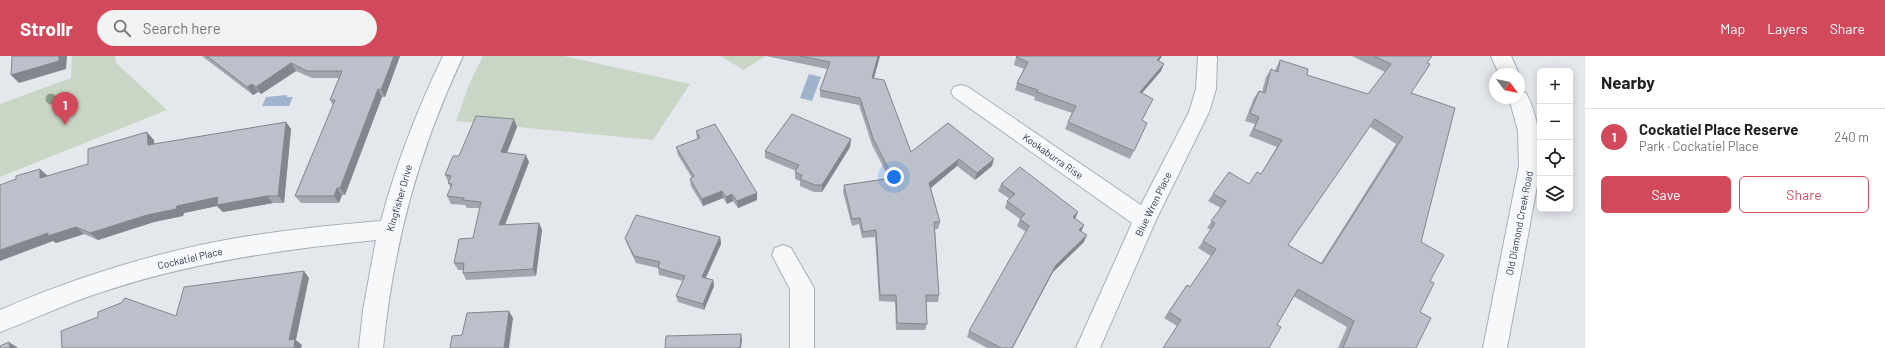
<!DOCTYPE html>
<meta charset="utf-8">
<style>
:root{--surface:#fff;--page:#f2f2f2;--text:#222;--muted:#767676;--line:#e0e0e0;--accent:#d1495b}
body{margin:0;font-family:Barlow,sans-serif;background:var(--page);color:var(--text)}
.controls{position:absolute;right:12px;top:12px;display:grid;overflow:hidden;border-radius:6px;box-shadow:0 2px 10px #0003}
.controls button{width:36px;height:36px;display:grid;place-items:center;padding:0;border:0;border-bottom:1px solid var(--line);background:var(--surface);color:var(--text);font:20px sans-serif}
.compass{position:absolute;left:1489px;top:12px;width:36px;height:36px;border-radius:50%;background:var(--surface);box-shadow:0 2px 10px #0003;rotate:122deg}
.you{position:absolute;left:894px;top:121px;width:14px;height:14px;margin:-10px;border:3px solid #fff;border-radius:50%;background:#1a73e8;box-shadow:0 0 0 6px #1a73e833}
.badge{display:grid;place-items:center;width:26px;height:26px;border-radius:50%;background:var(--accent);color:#fff;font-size:13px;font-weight:700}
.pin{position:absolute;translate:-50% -33px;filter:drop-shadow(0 1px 2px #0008)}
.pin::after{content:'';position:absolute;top:21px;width:14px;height:12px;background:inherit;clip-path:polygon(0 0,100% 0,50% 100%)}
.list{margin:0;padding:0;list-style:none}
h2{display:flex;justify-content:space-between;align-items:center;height:52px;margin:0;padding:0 16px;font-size:17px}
h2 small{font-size:13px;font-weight:400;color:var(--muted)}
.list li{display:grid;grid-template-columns:26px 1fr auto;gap:12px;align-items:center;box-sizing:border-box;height:56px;padding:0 16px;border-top:1px solid var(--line)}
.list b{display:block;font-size:15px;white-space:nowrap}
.list p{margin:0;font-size:13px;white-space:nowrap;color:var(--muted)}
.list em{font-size:13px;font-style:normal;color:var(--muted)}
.actions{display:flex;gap:8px;padding:12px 16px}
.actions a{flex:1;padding:9px 0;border:1px solid var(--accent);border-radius:6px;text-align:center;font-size:14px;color:var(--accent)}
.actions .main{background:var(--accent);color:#fff}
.icon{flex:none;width:22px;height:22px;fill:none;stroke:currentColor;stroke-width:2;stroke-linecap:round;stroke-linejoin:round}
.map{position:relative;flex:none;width:1585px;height:292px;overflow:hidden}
header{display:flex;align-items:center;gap:24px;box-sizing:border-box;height:56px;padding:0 20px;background:var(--accent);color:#fff}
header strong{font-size:19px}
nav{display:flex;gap:22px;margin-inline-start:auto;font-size:14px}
.search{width:280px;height:36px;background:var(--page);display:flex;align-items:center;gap:10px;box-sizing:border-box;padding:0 14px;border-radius:22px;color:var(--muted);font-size:15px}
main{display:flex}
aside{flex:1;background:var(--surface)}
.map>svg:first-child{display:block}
</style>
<header>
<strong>Strollr</strong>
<div class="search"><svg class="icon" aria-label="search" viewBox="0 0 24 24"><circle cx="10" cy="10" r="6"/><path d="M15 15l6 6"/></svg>Search here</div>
<nav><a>Map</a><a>Layers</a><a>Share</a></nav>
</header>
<main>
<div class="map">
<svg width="1585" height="292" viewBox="0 0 1585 292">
<rect width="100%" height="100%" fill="#e4e7ec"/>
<!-- green -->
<path fill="#c9d6c5" d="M 72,0 L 115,0 L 116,7 L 167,54 L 0,121 L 0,48 L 71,22 Z
M 483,0 L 564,0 L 690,28 L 653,84 L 456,65 L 469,29 Z
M 721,0 L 766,0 L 743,14 Z"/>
<!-- water -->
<path fill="#9fb4cc" d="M 809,18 L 821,21 L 812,45 L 800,42 Z
M 287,39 L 287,41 L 293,41 L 289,50 L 262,50 L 266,41 Z"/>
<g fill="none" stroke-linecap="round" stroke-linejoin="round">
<defs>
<path id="minor" d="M 443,0 L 463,0 C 418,96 394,186 383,292 L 359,292 L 363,254 L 376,184 C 284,193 193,206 105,235 C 69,246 35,263 0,276 L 0,254 C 76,221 156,196 237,182 C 285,174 333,169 381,165 C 396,108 417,54 443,0 Z
M 1198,0 L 1216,0 L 1217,2 L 1216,33 L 1209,56 L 1156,164 L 1100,292 L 1076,292 L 1132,167 L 954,41 L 951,36 L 954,31 L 961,29 L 968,31 L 1141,149 L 1189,56 L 1196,33 Z
M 1491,0 L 1511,0 L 1519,18 L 1499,18 Z
M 1519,35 L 1526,37 C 1539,60 1540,88 1540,114 L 1507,292 L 1483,292 L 1519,110 L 1518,75 L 1509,42 L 1519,42 Z
M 783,189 L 791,192 L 814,232 L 814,292 L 790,292 L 790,233 L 772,199 L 775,192 Z"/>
</defs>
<!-- minor casing -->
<use href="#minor" stroke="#a9aeb7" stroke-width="2"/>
<!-- minor -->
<use href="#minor" fill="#f7f8fa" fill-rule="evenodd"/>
</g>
<!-- trees -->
<circle fill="#899d89" cx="51" cy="43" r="5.5"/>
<!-- wall -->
<path fill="#a1a5ae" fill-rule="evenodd" d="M 202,0 L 400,0 L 385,41 L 382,41 L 345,139 L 342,139 L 339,147 L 301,147 L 295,140 L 333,49 L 330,44 L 339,22 L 312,22 L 296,15 L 261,38 L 258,36 L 253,39 Z
M 766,0 L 880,0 L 874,22 L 911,96 L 948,67 L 992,110 L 975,124 L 957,110 L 931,132 L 940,166 L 938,173 L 935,173 L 939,239 L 938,246 L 926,246 L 927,268 L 925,274 L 896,274 L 895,246 L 879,245 L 875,181 L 862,182 L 859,168 L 852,170 L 843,136 L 844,129 L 889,122 L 872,89 L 859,49 L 820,41 L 820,34 L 827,13 Z
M 1352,0 L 1432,0 L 1427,7 L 1411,37 L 1421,186 L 1430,225 L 1420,256 L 1416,292 L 1338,292 L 1347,271 L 1293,240 L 1277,269 L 1269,292 L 1163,292 L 1177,270 L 1164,262 L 1187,229 L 1190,231 L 1211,200 L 1198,192 L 1211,174 L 1207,172 L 1221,152 L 1208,145 L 1213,138 L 1249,128 L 1261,118 L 1277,91 L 1249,80 L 1255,68 L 1245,65 L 1254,42 L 1259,35 L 1262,36 L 1266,21 L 1271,13 L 1275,15 L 1276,12 L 1280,4 L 1307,19 L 1368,38 L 1385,16 ZM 1369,70 L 1396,88 L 1321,207 L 1288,189 Z
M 1016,1 L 1159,5 L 1164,8 L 1161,15 L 1142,37 L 1142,64 L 1147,67 L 1130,103 L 1065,73 L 1068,66 L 1072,57 L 1034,44 L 1035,41 L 1015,34 L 1017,27 L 1024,13 L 1014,9 Z
M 286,66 L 291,73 L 284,147 L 273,147 L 223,156 L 217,150 L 184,157 L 183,160 L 154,166 L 98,184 L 84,178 L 56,187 L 53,185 L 88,108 L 154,84 L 154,88 Z
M 517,71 L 507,97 L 529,106 L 505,169 L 539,167 L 542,174 L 536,220 L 466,224 L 463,217 L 463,214 L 458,214 L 454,207 L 473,182 L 480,152 L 467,152 L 465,149 L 451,148 L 447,140 L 451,132 L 448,127 L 448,125 L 445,119 L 459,100 Z
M 696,75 L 757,137 L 757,144 L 738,152 L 733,145 L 727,148 L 723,142 L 703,150 L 691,130 L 690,123 L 692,122 L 678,99 L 676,91 L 697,83 Z
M 851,83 L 850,91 L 822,136 L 814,136 L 800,130 L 800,125 L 795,123 L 795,116 L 796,115 L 765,102 L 765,95 Z
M 1001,128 L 1078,156 L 1075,162 L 1084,169 L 1081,175 L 1084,186 L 1053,216 L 1013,292 L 987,292 L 967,281 L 969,275 L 1026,176 L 1017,170 L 1020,163 L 1005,152 L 1007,145 L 1010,143 L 998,135 Z
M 720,181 L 721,188 L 706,222 L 713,224 L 714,230 L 704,254 L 678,246 L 676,240 L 683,225 L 659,219 L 658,212 L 636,207 L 627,188 L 625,182 Z"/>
<!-- shaded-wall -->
<path fill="#83868d" d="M 59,0 L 67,0 L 66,13 L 19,27 L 11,19 Z
M 394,0 L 400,0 L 385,41 L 381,34 Z
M 878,0 L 880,0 L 872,29 L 872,22 Z
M 1161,0 L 1162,0 L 1159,5 L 1157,4 Z
M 291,7 L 296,15 L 261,38 L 256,31 Z
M 1164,8 L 1161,15 L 1137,43 L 1140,36 Z
M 252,28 L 258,36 L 253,39 L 247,31 Z
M 378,33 L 382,41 L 345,139 L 340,132 Z
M 514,63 L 517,71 L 504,104 L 501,96 Z
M 286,66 L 291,73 L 284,147 L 278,140 Z
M 147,76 L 154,84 L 155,96 L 148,89 Z
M 851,83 L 850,91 L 822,136 L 822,129 Z
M 526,99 L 529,106 L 502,176 L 499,169 Z
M 959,103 L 957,110 L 928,134 L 929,127 Z
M 994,103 L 992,110 L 975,124 L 977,117 Z
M 40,113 L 48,120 L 40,122 Z
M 337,132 L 342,139 L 339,147 L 334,140 Z
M 722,135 L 723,142 L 703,150 L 702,143 Z
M 757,137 L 757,144 L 738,152 L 737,145 Z
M 732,138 L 733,145 L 727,148 L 726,141 Z
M 267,140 L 273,147 L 223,156 L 217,150 L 184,157 L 183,160 L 154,166 L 98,184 L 90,177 L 147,159 L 177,150 L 218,141 Z
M 1078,156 L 1075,163 L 1073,161 Z
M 539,167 L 542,174 L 536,220 L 533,213 Z
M 1084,169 L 1081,176 L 1079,174 Z
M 76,171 L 84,178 L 56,187 L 53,185 L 0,205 L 0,194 L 48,177 Z
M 1087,179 L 1084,186 L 1053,216 L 1012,292 L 1056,209 Z
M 720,181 L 721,188 L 703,227 L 702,221 Z
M 304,215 L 309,222 L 296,284 L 302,289 L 301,292 L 294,292 L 289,284 Z
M 713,224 L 714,230 L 704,254 L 703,248 Z
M 509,255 L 513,262 L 509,292 L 504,292 Z
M 741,278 L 742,284 L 741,292 L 740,292 Z
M 9,286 L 18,292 L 10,292 Z"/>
<!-- building -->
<path fill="#bbc0ca" stroke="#83868d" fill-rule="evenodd" d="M 12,0 L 59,0 L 59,5 L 11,19 Z
M 207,0 L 394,0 L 381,34 L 378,33 L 340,132 L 337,132 L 334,140 L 295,140 L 335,44 L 330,44 L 342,15 L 307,15 L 291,7 L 256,31 L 252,28 L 247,31 Z
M 800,0 L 878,0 L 872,22 L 884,24 L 911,96 L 948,67 L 994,103 L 977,117 L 959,103 L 929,127 L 940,166 L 934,166 L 939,239 L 926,239 L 927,268 L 897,267 L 896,239 L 880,239 L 876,174 L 863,176 L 860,162 L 852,163 L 844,129 L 893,122 L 873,82 L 860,42 L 820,34 L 830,6 Z
M 1017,0 L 1161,0 L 1157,4 L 1164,8 L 1140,36 L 1153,43 L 1142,64 L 1147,67 L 1134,95 L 1068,66 L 1076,50 L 1037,36 L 1038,34 L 1017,27 L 1028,6 L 1016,1 Z
M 1374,0 L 1432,0 L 1427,7 L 1430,8 L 1411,37 L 1455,52 L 1421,186 L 1444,199 L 1430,225 L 1434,227 L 1420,256 L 1431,262 L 1416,292 L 1343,292 L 1354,265 L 1298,233 L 1277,269 L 1281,271 L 1269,292 L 1163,292 L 1181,264 L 1169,256 L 1187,229 L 1190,231 L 1216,193 L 1203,185 L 1215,167 L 1211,165 L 1226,145 L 1213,138 L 1229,116 L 1249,128 L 1257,116 L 1261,118 L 1282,84 L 1254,73 L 1259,61 L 1250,57 L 1259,35 L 1265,37 L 1271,13 L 1278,16 L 1280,4 L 1308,13 L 1307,19 L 1368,38 L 1391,8 ZM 1375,63 L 1403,81 L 1322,208 L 1288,189 Z
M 792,58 L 851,83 L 822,129 L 815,129 L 800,123 L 802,119 L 795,116 L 799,109 L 765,95 Z
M 476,60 L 514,63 L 501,96 L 526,99 L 499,169 L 539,167 L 533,213 L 463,217 L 464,207 L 454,207 L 459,183 L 473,182 L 481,146 L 463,144 L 464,142 L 447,140 L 452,128 L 448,127 L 451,120 L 445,119 L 453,100 L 459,100 Z
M 286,66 L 278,140 L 267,140 L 217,149 L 218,141 L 177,150 L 176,153 L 147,159 L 90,177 L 76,171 L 48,180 L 48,177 L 0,194 L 0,129 L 16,123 L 16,120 L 40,113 L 40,122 L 88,108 L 88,93 L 147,76 L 148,89 Z
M 715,68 L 757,137 L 737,145 L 732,138 L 726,141 L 722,135 L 702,143 L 690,123 L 694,120 L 676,91 L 700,82 L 696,75 Z
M 1020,111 L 1078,156 L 1073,161 L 1084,169 L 1079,174 L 1087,179 L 1056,209 L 1012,292 L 1001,292 L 969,275 L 1029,170 L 1020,163 L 1025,158 L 1007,145 L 1015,138 L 1001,128 Z
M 636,159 L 720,181 L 702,221 L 713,224 L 703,248 L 676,240 L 685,220 L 658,212 L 660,206 L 634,200 L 625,182 Z
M 304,215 L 289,284 L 295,283 L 294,292 L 62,292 L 61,275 L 98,261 L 98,256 L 121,247 L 125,242 L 176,260 L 184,231 Z
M 509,255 L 504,292 L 450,292 L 452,280 L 462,279 L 467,257 Z
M 741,278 L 740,292 L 665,292 L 666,280 Z
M 9,286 L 10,292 L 0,292 L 0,290 Z"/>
<g text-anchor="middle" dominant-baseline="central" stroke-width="3" stroke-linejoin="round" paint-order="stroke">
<!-- street labels -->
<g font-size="10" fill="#2b3445" stroke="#f4f6f9">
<text transform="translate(1053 100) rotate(35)">Kookaburra Rise</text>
<text transform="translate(399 142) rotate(-74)">Kingfisher Drive</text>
<text transform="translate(1153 148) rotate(-64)">Blue Wren Place</text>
<text transform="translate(1519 167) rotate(-79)">Old Diamond Creek Road</text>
<text transform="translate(190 202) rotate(-13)">Cockatiel Place</text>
</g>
</g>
</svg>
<div class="controls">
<button>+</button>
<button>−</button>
<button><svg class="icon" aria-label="locate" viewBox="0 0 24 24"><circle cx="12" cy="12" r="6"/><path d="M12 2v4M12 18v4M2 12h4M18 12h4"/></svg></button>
<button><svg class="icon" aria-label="layers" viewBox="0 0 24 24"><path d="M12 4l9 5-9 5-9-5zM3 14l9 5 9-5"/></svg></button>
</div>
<svg class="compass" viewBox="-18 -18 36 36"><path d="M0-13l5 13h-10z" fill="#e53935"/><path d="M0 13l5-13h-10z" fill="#767676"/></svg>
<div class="you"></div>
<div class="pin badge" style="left:65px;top:69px">1</div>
</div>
<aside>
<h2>Nearby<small></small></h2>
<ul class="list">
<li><span class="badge">1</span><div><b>Cockatiel Place Reserve</b><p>Park · Cockatiel Place</p></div><em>240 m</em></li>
</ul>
<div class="actions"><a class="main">Save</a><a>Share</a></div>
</aside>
</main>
